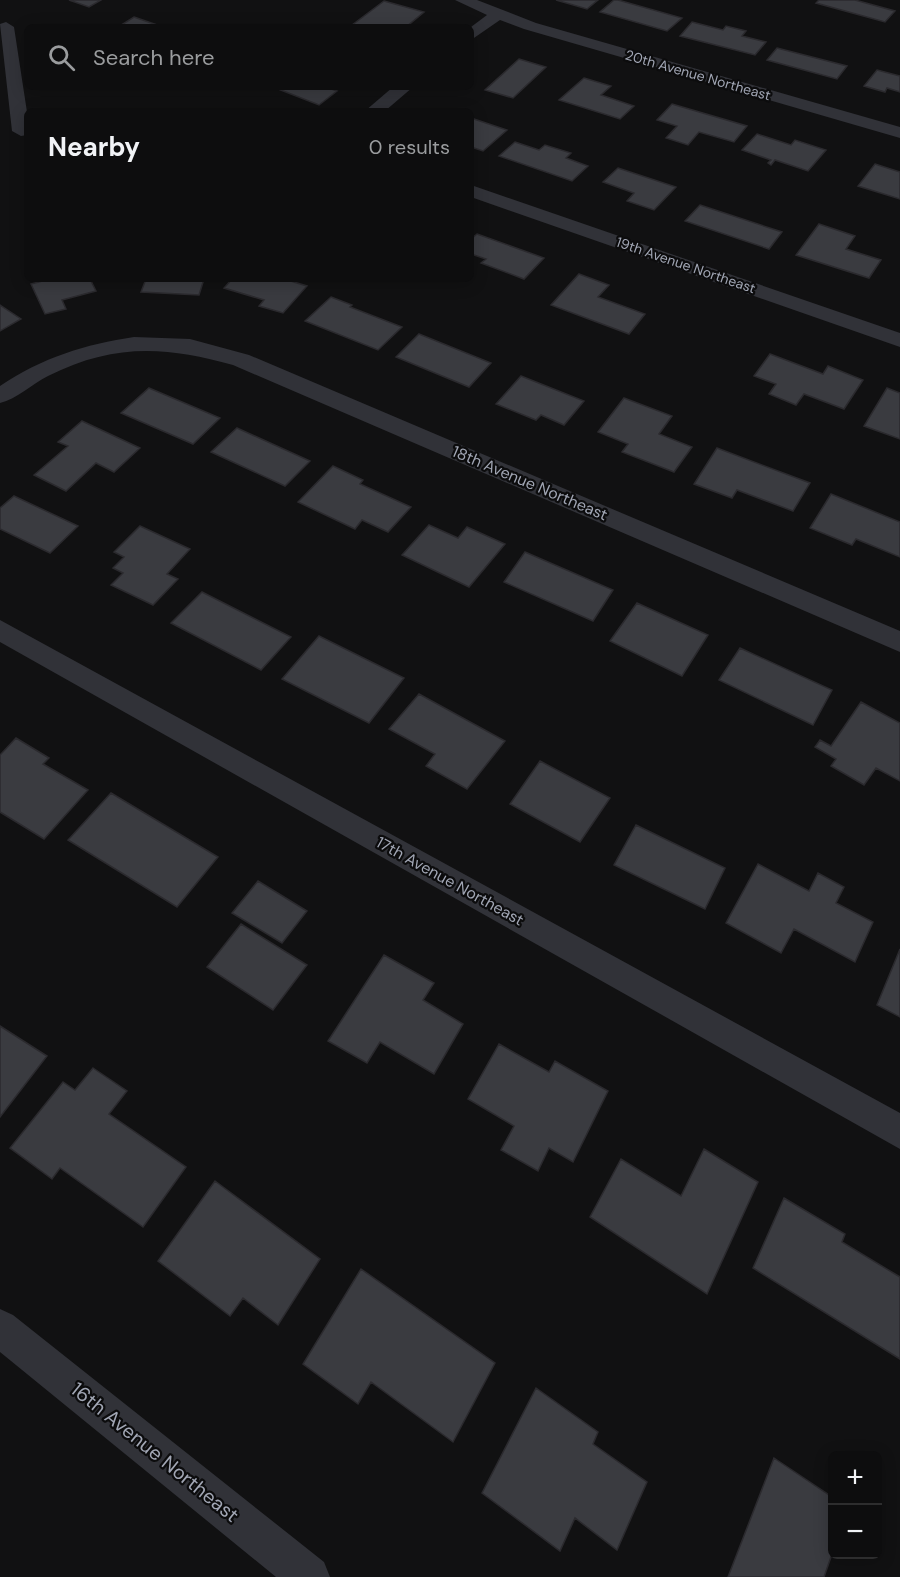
<!DOCTYPE html>
<meta charset="utf-8">
<style>
:root{--surface:#0d0d0e;--page:#161617;--text:#f1f3f6;--muted:#9a9c9e;--line:#2d2d2e}
body{margin:0;font-family:"DM Sans",sans-serif;background:var(--page);color:var(--text)}
.controls{position:absolute;right:18px;bottom:18px;display:grid;overflow:hidden;border-radius:9px;box-shadow:0 3px 15px #0003}
.controls button{width:54px;height:54px;display:grid;place-items:center;padding:0;border:0;border-bottom:2px solid var(--line);background:var(--surface);color:var(--text);font:30px sans-serif}
.list{margin:0;padding:0;list-style:none}
h2{display:flex;justify-content:space-between;align-items:center;height:78px;margin:0;padding:0 24px;font-size:26px}
h2 small{font-size:20px;font-weight:400;color:var(--muted)}
.icon{flex:none;width:33px;height:33px;fill:none;stroke:currentColor;stroke-width:2;stroke-linecap:round;stroke-linejoin:round}
.map{position:relative;flex:none;width:900px;height:1577px;overflow:hidden}
.search{position:absolute;background:var(--surface);box-shadow:0 3px 15px #0003;left:24px;top:24px;width:450px;height:66px;display:flex;align-items:center;gap:15px;box-sizing:border-box;padding:0 21px;border-radius:9px;color:var(--muted);font-size:22px}
.panel{position:absolute;background:var(--surface);box-shadow:0 3px 15px #0003;left:24px;top:108px;width:450px;height:174px;border-radius:9px}
.map>svg:first-child{display:block}
</style>
<div class="map">
<svg width="900" height="1577" viewBox="0 0 900 1577">
<rect width="100%" height="100%" fill="#111112"/>
<!-- building -->
<path fill="#3a3b40" stroke="#2b2a2e" stroke-width="1.5" d="M 69,0 L 101,0 L 89,7 Z
M 556,0 L 598,0 L 587,9 Z
M 614,0 L 618,0 L 682,18 L 667,31 L 600,12 Z
M 819,0 L 855,0 L 895,11 L 885,22 L 816,3 Z
M 384,1 L 424,12 L 406,27 L 352,25 Z
M 134,17 L 163,27 L 118,27 Z
M 692,22 L 723,30 L 726,26 L 746,31 L 742,36 L 766,42 L 755,55 L 680,36 Z
M 777,48 L 847,66 L 837,79 L 767,60 Z
M 519,59 L 546,67 L 513,98 L 485,90 Z
M 877,70 L 900,76 L 900,92 L 887,88 L 885,92 L 864,86 Z
M 584,78 L 611,86 L 601,95 L 634,106 L 620,119 L 559,100 Z
M 273,87 L 326,87 L 337,91 L 319,105 Z
M 672,104 L 747,126 L 734,142 L 699,132 L 688,145 L 666,138 L 677,126 L 657,120 Z
M 471,118 L 507,130 L 483,151 L 471,147 Z
M 757,134 L 791,145 L 795,140 L 826,150 L 808,171 L 775,160 L 771,165 L 768,163 L 771,160 L 742,150 Z
M 515,142 L 539,150 L 545,145 L 571,153 L 566,158 L 588,166 L 572,181 L 499,156 Z
M 875,164 L 900,172 L 900,199 L 858,186 Z
M 618,168 L 676,187 L 654,210 L 627,201 L 634,193 L 603,182 Z
M 700,205 L 782,232 L 769,249 L 685,221 Z
M 819,224 L 855,236 L 846,249 L 881,260 L 869,278 L 796,255 Z
M 477,234 L 544,258 L 524,279 L 481,263 L 486,259 L 471,254 L 471,239 Z
M 579,274 L 609,285 L 598,297 L 645,314 L 629,334 L 551,305 Z
M 50,279 L 90,279 L 96,291 L 62,300 L 66,309 L 45,314 L 31,284 Z
M 146,279 L 204,279 L 199,295 L 141,292 Z
M 232,279 L 284,279 L 307,286 L 283,313 L 259,306 L 264,300 L 224,288 Z
M 331,297 L 352,305 L 350,307 L 402,327 L 378,350 L 305,321 Z
M 0,305 L 21,319 L 0,331 Z
M 419,334 L 491,363 L 469,387 L 396,357 Z
M 770,354 L 823,374 L 828,366 L 863,380 L 844,409 L 804,394 L 796,405 L 769,394 L 776,384 L 754,376 Z
M 521,376 L 584,401 L 564,425 L 541,415 L 536,420 L 496,404 Z
M 149,388 L 220,418 L 193,444 L 121,413 Z
M 887,388 L 900,393 L 900,439 L 864,426 Z
M 624,398 L 672,416 L 659,434 L 692,447 L 674,472 L 622,452 L 628,444 L 598,432 Z
M 82,421 L 140,448 L 114,472 L 96,463 L 66,491 L 34,475 L 68,446 L 58,442 Z
M 237,428 L 310,461 L 285,486 L 211,452 Z
M 717,448 L 810,483 L 793,511 L 737,490 L 732,498 L 694,484 Z
M 333,466 L 363,480 L 360,484 L 411,507 L 388,532 L 362,520 L 355,529 L 298,502 Z
M 831,494 L 900,522 L 900,557 L 856,539 L 852,545 L 810,528 Z
M 14,496 L 78,526 L 50,553 L 0,529 L 0,508 Z
M 429,525 L 458,538 L 467,527 L 505,544 L 469,587 L 402,555 Z
M 140,526 L 190,549 L 167,574 L 178,579 L 153,605 L 111,585 L 123,573 L 113,568 L 124,557 L 114,552 Z
M 525,552 L 613,590 L 593,621 L 504,582 Z
M 202,592 L 291,637 L 261,670 L 171,623 Z
M 637,603 L 708,635 L 682,676 L 610,641 Z
M 319,636 L 404,678 L 369,723 L 282,679 Z
M 740,648 L 832,690 L 813,725 L 719,680 Z
M 419,694 L 505,741 L 467,789 L 426,766 L 435,754 L 389,729 Z
M 861,702 L 900,723 L 900,781 L 876,768 L 864,785 L 831,766 L 836,759 L 815,747 L 820,740 L 831,746 Z
M 16,738 L 49,758 L 43,764 L 88,790 L 44,839 L 0,812 L 0,755 Z
M 540,761 L 610,798 L 580,842 L 510,804 Z
M 111,793 L 218,857 L 177,907 L 68,840 Z
M 636,825 L 725,868 L 705,909 L 614,865 Z
M 758,864 L 809,891 L 818,873 L 844,887 L 836,903 L 873,922 L 855,962 L 794,929 L 781,953 L 726,923 Z
M 258,881 L 307,911 L 282,943 L 232,913 Z
M 241,924 L 307,965 L 273,1010 L 207,967 Z
M 900,949 L 900,1017 L 877,1005 Z
M 384,955 L 434,983 L 423,1000 L 463,1024 L 434,1074 L 380,1042 L 367,1063 L 328,1041 Z
M 0,1026 L 47,1056 L 0,1117 Z
M 499,1044 L 549,1072 L 555,1061 L 608,1091 L 573,1162 L 549,1148 L 538,1171 L 501,1150 L 514,1126 L 468,1099 Z
M 93,1068 L 127,1091 L 109,1114 L 186,1167 L 143,1227 L 60,1168 L 52,1179 L 10,1148 L 63,1082 L 75,1090 Z
M 704,1149 L 758,1182 L 707,1294 L 590,1217 L 621,1159 L 681,1196 Z
M 215,1181 L 320,1259 L 278,1325 L 243,1298 L 230,1316 L 158,1261 Z
M 784,1198 L 845,1234 L 842,1242 L 900,1277 L 900,1359 L 753,1268 Z
M 361,1269 L 495,1363 L 453,1442 L 371,1382 L 358,1404 L 303,1364 Z
M 536,1388 L 598,1432 L 593,1444 L 647,1482 L 617,1550 L 575,1518 L 560,1551 L 482,1493 Z
M 774,1458 L 832,1497 L 832,1554 L 824,1577 L 728,1577 Z"/>
<g fill="none" stroke-linecap="round" stroke-linejoin="round">
<!-- minor -->
<path fill="#313238" fill-rule="evenodd" d="M 455,0 L 477,0 L 536,23 L 900,127 L 900,138 L 524,29 L 500,20 L 471,40 L 471,27 L 487,15 Z
M 6,22 L 14,27 L 27,112 L 27,135 L 21,136 L 12,131 L 0,24 Z
M 393,87 L 413,87 L 385,111 L 365,111 Z
M 471,185 L 900,333 L 900,347 L 471,197 Z
M 134,337 L 190,339 L 249,355 L 900,631 L 900,652 L 233,365 C 166,346 113,343 48,376 C 32,384 17,399 0,403 L 0,386 C 41,358 86,344 134,337 Z
M 0,620 L 900,1113 L 900,1149 L 0,642 Z
M 0,1309 L 13,1315 L 324,1562 L 330,1577 L 276,1577 L 0,1352 Z"/>
</g>
<g text-anchor="middle" dominant-baseline="central" stroke-width="4.5" stroke-linejoin="round" paint-order="stroke">
<!-- far-street labels -->
<g font-size="14" fill="#a1a6b4" stroke="#0c0c0d">
<text transform="translate(698 75) rotate(16)">20th Avenue Northeast</text>
<text transform="translate(686 265) rotate(19)">19th Avenue Northeast</text>
</g>
<!-- street labels -->
<g font-size="16" fill="#a1a6b4" stroke="#0c0c0d">
<text transform="translate(530 483) rotate(23)">18th Avenue Northeast</text>
<text transform="translate(450 881) rotate(29)">17th Avenue Northeast</text>
</g>
<!-- near-street labels -->
<g font-size="20" fill="#a1a6b4" stroke="#0c0c0d">
<text transform="translate(155 1452) rotate(39)">16th Avenue Northeast</text>
</g>
</g>
</svg>
<div class="controls">
<button>+</button>
<button>−</button>
</div>
<div class="search"><svg class="icon" aria-label="search" viewBox="0 0 24 24"><circle cx="10" cy="10" r="6"/><path d="M15 15l6 6"/></svg>Search here</div>
<section class="panel">
<h2>Nearby<small>0 results</small></h2>
<ul class="list">
</ul>
</section>
</div>
